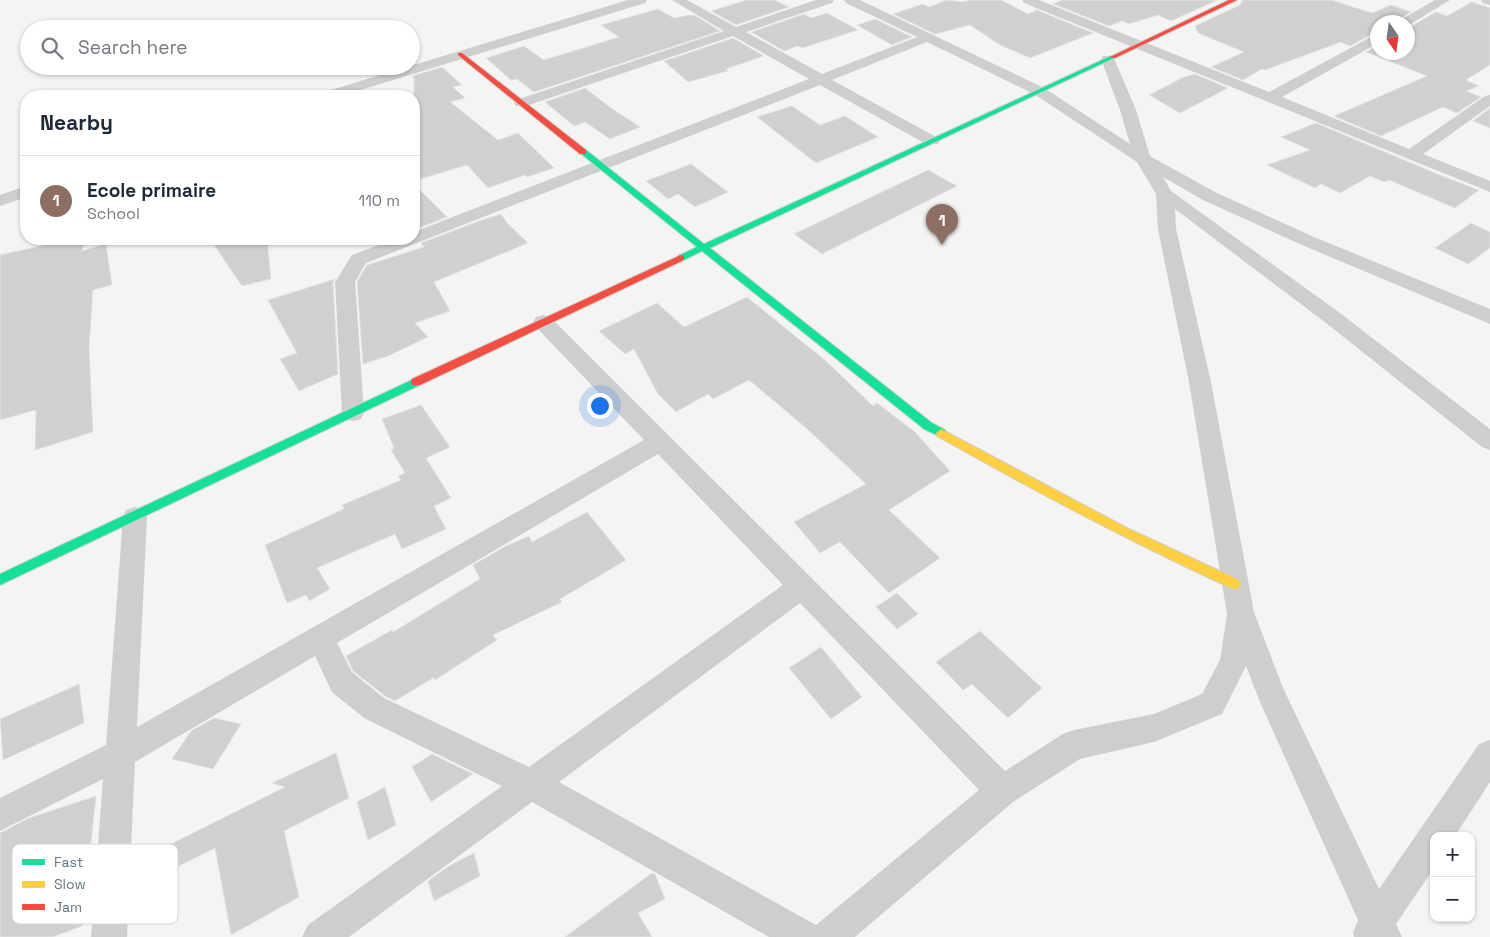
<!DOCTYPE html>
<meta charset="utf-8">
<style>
:root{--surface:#fff;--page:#f6f6f7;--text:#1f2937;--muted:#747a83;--line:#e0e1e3;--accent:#545f6b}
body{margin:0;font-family:"Space Grotesk",sans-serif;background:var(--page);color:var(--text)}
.controls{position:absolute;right:15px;bottom:15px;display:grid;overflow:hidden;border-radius:10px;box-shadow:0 1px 4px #0004}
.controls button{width:45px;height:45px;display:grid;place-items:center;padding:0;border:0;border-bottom:1px solid var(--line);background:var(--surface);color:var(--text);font:25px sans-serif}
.compass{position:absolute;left:1370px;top:15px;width:45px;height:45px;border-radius:50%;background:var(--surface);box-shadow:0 1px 4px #0004;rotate:167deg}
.you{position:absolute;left:599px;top:405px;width:18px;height:18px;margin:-12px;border:4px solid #fff;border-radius:50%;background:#1a73e8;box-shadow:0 0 0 8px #1a73e833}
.badge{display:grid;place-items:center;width:32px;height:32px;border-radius:50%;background:var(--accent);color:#fff;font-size:16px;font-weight:700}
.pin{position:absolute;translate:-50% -41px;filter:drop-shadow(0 1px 2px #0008)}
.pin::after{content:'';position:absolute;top:26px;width:18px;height:15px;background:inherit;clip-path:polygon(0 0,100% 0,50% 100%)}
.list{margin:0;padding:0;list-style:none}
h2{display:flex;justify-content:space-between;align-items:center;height:65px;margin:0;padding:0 20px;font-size:21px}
h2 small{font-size:16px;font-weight:400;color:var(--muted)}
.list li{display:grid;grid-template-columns:32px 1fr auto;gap:15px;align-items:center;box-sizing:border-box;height:90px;padding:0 20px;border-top:1px solid var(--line)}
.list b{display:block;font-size:19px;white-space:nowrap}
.list p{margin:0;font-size:16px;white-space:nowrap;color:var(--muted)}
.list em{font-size:16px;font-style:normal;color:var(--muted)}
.icon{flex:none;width:28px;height:28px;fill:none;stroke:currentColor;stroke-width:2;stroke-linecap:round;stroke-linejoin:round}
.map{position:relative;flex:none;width:1490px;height:937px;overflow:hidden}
.search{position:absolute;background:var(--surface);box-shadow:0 1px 4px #0004;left:20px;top:20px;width:400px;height:55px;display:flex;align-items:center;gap:12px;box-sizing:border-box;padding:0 18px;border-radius:28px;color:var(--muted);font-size:19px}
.panel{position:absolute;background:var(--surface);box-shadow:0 1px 4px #0004;left:20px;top:90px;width:400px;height:155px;border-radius:20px}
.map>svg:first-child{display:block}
</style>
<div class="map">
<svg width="1490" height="937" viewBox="0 0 1490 937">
<rect width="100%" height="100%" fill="#f4f4f2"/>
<!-- building -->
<path fill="#cfd1d1" stroke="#e3e3e2" d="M 747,0 L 774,0 L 789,7 L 736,25 L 711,11 Z
M 947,0 L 962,2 L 971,0 L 1001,0 L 1028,14 L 1037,10 L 1093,33 L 1030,58 L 1000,45 L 970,25 L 935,34 L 893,14 L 923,4 L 929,7 Z
M 1062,0 L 1218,0 L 1171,21 L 1158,15 L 1129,24 L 1122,21 L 1109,26 L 1053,4 Z
M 1243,0 L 1331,0 L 1372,13 L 1391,5 L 1411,12 L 1395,22 L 1378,22 L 1378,31 L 1350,46 L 1341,42 L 1265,70 L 1262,69 L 1243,80 L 1211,67 L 1244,52 L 1198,33 L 1195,26 L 1240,5 Z
M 1472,2 L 1490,8 L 1490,65 L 1466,80 L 1479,86 L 1466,91 L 1481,97 L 1457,113 L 1443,107 L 1381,136 L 1334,116 L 1427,76 L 1366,52 L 1378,45 L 1378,52 L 1408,52 L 1408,26 L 1410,27 L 1436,12 L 1447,16 Z
M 658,9 L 674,18 L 690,15 L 696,16 L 720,31 L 534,92 L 517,79 L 511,80 L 486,58 L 524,46 L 544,60 L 619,37 L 601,25 Z
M 827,13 L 858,30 L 802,48 L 798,46 L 784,51 L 751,32 L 804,14 L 811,18 Z
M 875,19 L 912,37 L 892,45 L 857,25 Z
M 733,38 L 764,56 L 726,69 L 728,71 L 688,82 L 664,61 Z
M 442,67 L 462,85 L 453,87 L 465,98 L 450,102 L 498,140 L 518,133 L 554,168 L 527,177 L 525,175 L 488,188 L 467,165 L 414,181 L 414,78 L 412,76 Z
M 1195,74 L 1228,88 L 1180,113 L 1149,95 L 1184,77 Z
M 585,88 L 611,108 L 640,127 L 610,139 L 585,122 L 574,126 L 545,102 Z
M 792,106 L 820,125 L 845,116 L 878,137 L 816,163 L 757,117 Z
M 1490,108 L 1490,128 L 1473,121 Z
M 1316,123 L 1442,176 L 1479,190 L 1455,208 L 1389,180 L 1384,182 L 1370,176 L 1340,193 L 1321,184 L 1315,188 L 1267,165 L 1310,150 L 1281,137 Z
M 691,164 L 728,192 L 695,207 L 678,194 L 668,199 L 646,181 Z
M 928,170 L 957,186 L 822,254 L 794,234 Z
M 414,184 L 447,217 L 414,230 Z
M 501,214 L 507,223 L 528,243 L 434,282 L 450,311 L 415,323 L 428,337 L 388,356 L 363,364 L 357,282 L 367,265 L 424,247 L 421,243 L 479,221 Z
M 1471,223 L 1490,232 L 1490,248 L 1468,264 L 1435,248 Z
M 73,239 L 85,239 L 82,251 L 106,244 L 112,285 L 93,290 L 89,348 L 93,432 L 35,450 L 36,410 L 0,420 L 0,255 Z
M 210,239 L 267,239 L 271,279 L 242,286 Z
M 335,279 L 333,282 L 338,374 L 299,391 L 280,359 L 297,353 L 268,300 Z
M 747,297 L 826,361 L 873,406 L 877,403 L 915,432 L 950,471 L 889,510 L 940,558 L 889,593 L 840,542 L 820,553 L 794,522 L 866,484 L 805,427 L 749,380 L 713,399 L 708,394 L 676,412 L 658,394 L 634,349 L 625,354 L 599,331 L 657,303 L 684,327 Z
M 421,405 L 450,447 L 426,458 L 451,498 L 434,506 L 446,529 L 402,549 L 395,534 L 317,568 L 330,589 L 309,601 L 306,595 L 287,603 L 265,545 L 344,509 L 342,505 L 401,480 L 398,476 L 405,473 L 391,450 L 394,448 L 382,419 Z
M 587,512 L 626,560 L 560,599 L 562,602 L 493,635 L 497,640 L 435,680 L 433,678 L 395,701 L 385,696 L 353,671 L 346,656 L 392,630 L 393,632 L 480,579 L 473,565 L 504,547 L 529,536 L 532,542 Z
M 897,593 L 918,614 L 897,629 L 876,607 Z
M 980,631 L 1042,688 L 1008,718 L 972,684 L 963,690 L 936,662 Z
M 821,647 L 862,697 L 831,719 L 789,668 Z
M 79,684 L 84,723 L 3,760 L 0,719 Z
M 214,718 L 241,724 L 213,769 L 172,759 L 191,731 Z
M 336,753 L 349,798 L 284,831 L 299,897 L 231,935 L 215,848 L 167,872 L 163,848 L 285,787 L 272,783 Z
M 432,754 L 473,774 L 431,802 L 412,767 Z
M 385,787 L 396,825 L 368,840 L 357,802 Z
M 96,796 L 82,926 L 53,937 L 0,937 L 0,833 L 29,818 Z
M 474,853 L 480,876 L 434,901 L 428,881 L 449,866 Z
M 652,873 L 655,874 L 665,899 L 638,913 L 652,937 L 565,937 Z"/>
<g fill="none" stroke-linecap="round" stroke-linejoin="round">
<defs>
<path id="fast" d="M 1111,56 L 1116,57 L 710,248 L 932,423 L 945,430 L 946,433 L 941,437 L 924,429 L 702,251 L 684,260 L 678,260 L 678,256 L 697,247 L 579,152 L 586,150 L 704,244 Z
M 416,378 L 420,379 L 421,382 L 420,385 L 0,585 L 0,574 Z"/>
<path id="slow" d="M 941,429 L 1127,528 L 1239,580 L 1241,584 L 1239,588 L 1235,589 L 1231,588 C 1130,542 1033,490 937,436 L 936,433 Z"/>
<path id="jam" d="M 1229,0 L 1237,0 L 1115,58 L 1110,57 Z
M 458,53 L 462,53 L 586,150 L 586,154 L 580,154 L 458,55 Z
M 681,255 L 684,256 L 684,260 L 420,385 L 412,385 L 411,382 L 412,379 Z"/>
</defs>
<!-- fast casing -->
<use href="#fast" stroke="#cfd1d2" stroke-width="2"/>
<!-- slow casing -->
<use href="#slow" stroke="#cfd1d2" stroke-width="2"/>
<!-- jam casing -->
<use href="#jam" stroke="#cfd1d2" stroke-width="2"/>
<!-- street -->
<path fill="#cdcfcf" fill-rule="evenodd" d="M 628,0 L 647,0 L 645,3 L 341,96 L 319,96 L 321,93 Z
M 672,0 L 687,0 L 736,27 L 816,0 L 834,0 L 832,3 L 746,32 L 822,74 L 917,37 L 846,3 L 844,0 L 860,0 L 1044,88 L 1130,144 L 1120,110 L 1101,59 L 1103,56 L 1113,56 L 1136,110 L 1150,156 L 1215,192 L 1314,237 L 1490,309 L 1490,324 L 1302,245 L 1203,200 L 1163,177 L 1171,191 L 1340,313 L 1490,429 L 1490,450 L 1482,447 L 1326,323 L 1175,209 L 1176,229 L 1211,382 L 1254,612 L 1283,688 L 1379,889 L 1479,744 L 1490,740 L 1490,782 L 1455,836 L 1434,836 L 1434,868 L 1396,924 L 1402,937 L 1354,937 L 1353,933 L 1358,920 L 1260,702 L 1246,666 L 1222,714 L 1154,742 L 1080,759 L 1013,802 L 855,937 L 769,937 L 532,802 L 349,937 L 302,937 L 308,925 L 502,786 L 364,718 L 332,692 L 315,656 L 135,762 L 127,937 L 91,937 L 103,779 L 0,831 L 0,798 L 106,745 L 123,517 L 126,510 L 135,507 L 144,510 L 147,517 L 137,727 L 644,440 L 536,327 L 533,322 L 536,317 L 543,315 L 550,317 L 1005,771 L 1063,734 L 1074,730 L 1154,714 L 1202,694 L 1220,660 L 1227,614 L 1189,382 L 1158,229 L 1156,194 L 1137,162 L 1034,94 L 927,42 L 832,80 L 938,138 L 940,141 L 938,144 L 926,144 L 820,85 L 366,263 L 355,282 L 364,413 L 361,419 L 353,421 L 345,419 L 342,413 L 335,282 L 352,255 L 395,239 L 414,239 L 414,232 L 809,79 L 733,36 L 526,106 L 516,106 L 514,103 L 516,100 L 724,31 ZM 658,454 L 783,585 L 529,767 L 384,698 L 352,672 L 337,643 ZM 800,603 L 979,790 L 816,925 L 559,782 Z
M 1022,0 L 1039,0 L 1269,92 L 1378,33 L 1378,43 L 1282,97 L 1409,149 L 1485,96 L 1490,95 L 1490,106 L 1423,154 L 1490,181 L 1490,192 L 1024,3 Z
M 1435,0 L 1450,0 L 1409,25 L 1408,22 L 1397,22 Z
M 1481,0 L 1490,0 L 1490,5 L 1483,3 Z
M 26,186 L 26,197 L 0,206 L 0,195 Z"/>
<!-- fast -->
<use href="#fast" fill="#16e098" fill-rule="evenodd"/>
<!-- slow -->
<use href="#slow" fill="#ffcf43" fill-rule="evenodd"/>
<!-- jam -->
<use href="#jam" fill="#f24e42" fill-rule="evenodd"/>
</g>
<!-- legend -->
<rect x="12" y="844" width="166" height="80" rx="8" fill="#fff" stroke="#d0d6da" stroke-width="1"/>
<rect x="22" y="859" width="23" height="6" fill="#16e098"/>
<rect x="22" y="881" width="23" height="7" fill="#ffcf43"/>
<rect x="22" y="904" width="23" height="6" fill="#f24e42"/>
<g font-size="14" fill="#627584">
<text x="54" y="867">Fast</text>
<text x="54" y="889">Slow</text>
<text x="54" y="912">Jam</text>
</g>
</svg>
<div class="controls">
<button>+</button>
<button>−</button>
</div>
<svg class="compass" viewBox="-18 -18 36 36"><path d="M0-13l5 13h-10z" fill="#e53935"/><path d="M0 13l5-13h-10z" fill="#747a83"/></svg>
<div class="you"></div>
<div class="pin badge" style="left:942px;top:245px;background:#8d6e63">1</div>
<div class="search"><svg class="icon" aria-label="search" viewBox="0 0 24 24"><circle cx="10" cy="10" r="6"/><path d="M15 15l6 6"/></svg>Search here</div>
<section class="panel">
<h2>Nearby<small></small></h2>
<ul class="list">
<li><span class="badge" style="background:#8d6e63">1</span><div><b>Ecole primaire</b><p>School</p></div><em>110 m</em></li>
</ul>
</section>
</div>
